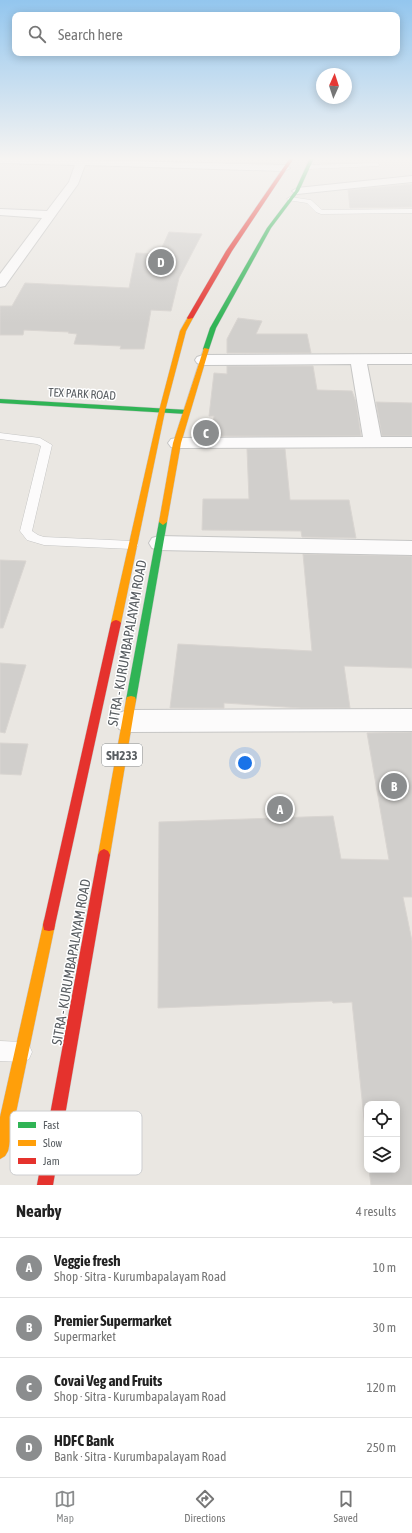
<!DOCTYPE html>
<meta charset="utf-8">
<style>
:root{--surface:#fff;--page:#f2f2f2;--text:#222;--muted:#767676;--line:#e0e0e0;--accent:#8b8d8e}
body{margin:0;font-family:"Asap Condensed",sans-serif;background:var(--page);color:var(--text)}
.controls{position:absolute;right:12px;bottom:12px;display:grid;overflow:hidden;border-radius:8px;box-shadow:0 2px 10px #0003}
.controls button{width:36px;height:36px;display:grid;place-items:center;padding:0;border:0;border-bottom:1px solid var(--line);background:var(--surface);color:var(--text);font:20px sans-serif}
.compass{position:absolute;left:316px;top:68px;width:36px;height:36px;border-radius:50%;background:var(--surface);box-shadow:0 2px 10px #0003;rotate:3deg}
.you{position:absolute;left:245px;top:763px;width:14px;height:14px;margin:-10px;border:3px solid #fff;border-radius:50%;background:#1a73e8;box-shadow:0 0 0 6px #1a73e833}
.badge{display:grid;place-items:center;width:26px;height:26px;border-radius:50%;background:var(--accent);color:#fff;font-size:13px;font-weight:700}
.pin{position:absolute;translate:-50% -50%;border:2px solid #fff;box-shadow:0 1px 4px #0006}
.list{margin:0;padding:0;list-style:none}
h2{display:flex;justify-content:space-between;align-items:center;height:52px;margin:0;padding:0 16px;font-size:17px}
h2 small{font-size:13px;font-weight:400;color:var(--muted)}
.list li{display:grid;grid-template-columns:26px 1fr auto;gap:12px;align-items:center;box-sizing:border-box;height:60px;padding:0 16px;border-top:1px solid var(--line)}
.list b{display:block;font-size:15px;white-space:nowrap}
.list p{margin:0;font-size:13px;white-space:nowrap;color:var(--muted)}
.list em{font-size:13px;font-style:normal;color:var(--muted)}
.icon{flex:none;width:22px;height:22px;fill:none;stroke:currentColor;stroke-width:2;stroke-linecap:round;stroke-linejoin:round}
.map{position:relative;flex:none;width:412px;height:1185px;overflow:hidden}
.search{position:absolute;background:var(--surface);box-shadow:0 2px 10px #0003;left:12px;right:12px;top:12px;height:44px;display:flex;align-items:center;gap:10px;box-sizing:border-box;padding:0 14px;border-radius:8px;color:var(--muted);font-size:15px}
.sheet{height:292px;background:var(--surface)}
nav{display:flex;justify-content:space-around;align-items:center;box-sizing:border-box;height:56px;border-top:1px solid var(--line);background:var(--surface);font-size:11px;color:var(--muted)}
nav a{display:grid;justify-items:center;gap:2px}
nav .on{color:var(--accent)}
.map>svg:first-child{display:block}
</style>
<div class="map">
<svg width="412" height="1185" viewBox="0 0 412 1185">
<rect width="100%" height="100%" fill="#eae7e2"/>
<!-- building -->
<path fill="#d1cfcc" stroke="#d9d5d1" d="M 412,184 L 412,207 L 350,208 L 348,190 Z
M 169,232 L 202,234 L 179,278 L 171,311 L 151,310 L 144,349 L 120,349 L 121,346 L 74,344 L 77,334 L 68,333 L 69,332 L 24,330 L 23,335 L 0,335 L 0,306 L 12,306 L 25,283 L 129,288 L 136,253 L 159,254 Z
M 238,318 L 262,321 L 256,334 L 307,334 L 311,353 L 227,353 L 227,339 Z
M 227,366 L 313,366 L 317,390 L 352,391 L 356,402 L 361,436 L 212,436 L 214,416 L 209,416 L 214,373 L 227,374 Z
M 376,402 L 412,403 L 412,436 L 382,436 Z
M 247,449 L 285,449 L 290,500 L 349,500 L 356,538 L 302,537 L 301,531 L 202,530 L 203,499 L 249,499 Z
M 303,554 L 412,556 L 412,668 L 344,666 L 350,708 L 301,708 L 224,703 L 224,708 L 170,708 L 178,644 L 312,651 Z
M 0,560 L 26,561 L 3,628 L 0,628 Z
M 0,663 L 26,665 L 5,733 L 0,732 Z
M 412,732 L 412,897 L 403,897 L 412,941 L 412,1185 L 371,1185 L 369,1170 L 397,1170 L 397,1104 L 367,1104 L 367,1148 L 352,1002 L 333,1003 L 332,1001 L 158,1008 L 159,822 L 333,816 L 341,859 L 389,860 L 367,733 Z
M 0,743 L 28,744 L 21,775 L 0,774 Z"/>
<g fill="none" stroke-linecap="round" stroke-linejoin="round">
<defs>
<path id="lane" d="M 377,163 L 380,165 L 379,166 L 308,169 L 305,167 L 308,165 Z
M 290,197 L 311,200 L 322,210 L 412,209 L 412,213 L 321,214 L 316,212 L 307,203 L 288,200 L 287,199 Z
M 0,433 L 40,438 L 52,445 L 32,531 L 38,535 L 44,537 L 132,541 L 136,542 L 138,545 L 136,548 L 132,549 L 44,545 L 27,540 L 20,531 L 41,446 L 37,444 L 0,439 Z
M 0,1041 L 22,1042 L 29,1045 L 32,1052 L 29,1059 L 22,1062 L 0,1061 Z"/>
<path id="street" d="M 0,158 L 285,165 L 290,168 L 285,171 L 85,165 L 78,184 L 5,286 L 0,287 L 0,274 L 42,218 L 0,215 L 0,209 L 47,211 L 69,182 L 75,165 L 0,163 Z
M 412,176 L 412,182 L 297,194 L 292,191 L 297,188 Z
M 412,354 L 412,364 L 367,364 L 381,437 L 412,437 L 412,447 L 177,448 L 171,447 L 168,443 L 171,439 L 177,438 L 363,437 L 351,364 L 203,365 L 197,363 L 195,360 L 197,357 L 203,355 Z
M 159,536 L 412,541 L 412,555 L 159,550 L 152,548 L 149,543 L 152,538 Z
M 412,709 L 412,731 L 128,732 L 119,729 L 115,721 L 119,713 L 128,710 Z"/>
<path id="fast" d="M 310,158 L 314,158 L 299,191 L 271,228 L 216,328 L 209,349 L 204,350 L 203,349 L 210,328 L 267,228 L 295,191 Z
M 0,399 L 187,410 L 190,412 L 187,414 L 0,403 Z
M 163,519 L 167,522 L 136,700 L 135,703 L 131,704 L 127,703 L 126,700 L 159,522 Z"/>
<path id="slow" d="M 188,317 L 193,318 L 186,331 L 165,411 L 121,623 L 119,625 L 113,625 L 111,623 L 159,411 L 180,331 Z
M 204,348 L 209,349 L 181,443 L 167,522 L 163,525 L 159,522 L 173,443 Z
M 131,696 L 135,697 L 136,700 L 110,855 L 108,859 L 104,861 L 100,859 L 98,855 L 126,700 L 127,697 Z
M 49,919 L 54,920 L 55,925 L 8,1151 L 5,1156 L 0,1159 L 0,1117 L 43,925 L 44,920 Z"/>
<path id="jam" d="M 290,158 L 294,158 L 232,251 L 193,318 L 188,319 L 187,318 L 226,251 Z
M 116,620 L 119,621 L 121,623 L 55,925 L 54,930 L 49,931 L 44,930 L 43,925 L 111,623 L 113,621 Z
M 104,849 L 108,851 L 110,855 L 53,1185 L 37,1185 L 98,855 L 100,851 Z"/>
</defs>
<!-- lane casing -->
<use href="#lane" stroke="#c6c6c5" stroke-width="1"/>
<!-- street casing -->
<use href="#street" stroke="#c6c6c5" stroke-width="2"/>
<!-- fast casing -->
<use href="#fast" stroke="#c6c6c5" stroke-width="1"/>
<!-- slow casing -->
<use href="#slow" stroke="#c6c6c5" stroke-width="1"/>
<!-- jam casing -->
<use href="#jam" stroke="#c6c6c5" stroke-width="1"/>
<!-- lane -->
<use href="#lane" fill="#fcfbfb" fill-rule="evenodd"/>
<!-- street -->
<use href="#street" fill="#fcfbfb" fill-rule="evenodd"/>
<!-- fast -->
<use href="#fast" fill="#30b455" fill-rule="evenodd"/>
<!-- slow -->
<use href="#slow" fill="#ff9f0a" fill-rule="evenodd"/>
<!-- jam -->
<use href="#jam" fill="#e5322d" fill-rule="evenodd"/>
</g>
<!-- sky -->
<linearGradient id="sky" x2="0" y2="1"><stop stop-color="#93c6ee"/><stop offset="0.49" stop-color="#f6f4f2"/><stop offset="1" stop-color="#f6f4f2" stop-opacity="0"/></linearGradient>
<rect width="412" height="324" fill="url(#sky)"/>
<g text-anchor="middle" dominant-baseline="central" stroke-width="3" stroke-linejoin="round" paint-order="stroke">
<!-- far-street labels -->
<g font-size="12" fill="#585d61" stroke="#fff">
<text transform="translate(82 394) rotate(3)">TEX PARK ROAD</text>
</g>
<!-- shield labels -->
<rect fill="#fff" stroke="#8a8e90" stroke-width="1" x="102" y="744" width="40" height="22" rx="3"/>
<g font-size="13" font-weight="bold" fill="#585d61">
<text x="122" y="755">SH233</text>
</g>
<!-- street labels -->
<g font-size="14" fill="#585d61" stroke="#fff">
<text transform="translate(127 643) rotate(-80)">SITRA - KURUMBAPALAYAM ROAD</text>
<text transform="translate(71 962) rotate(-80)">SITRA - KURUMBAPALAYAM ROAD</text>
</g>
</g>
<!-- legend -->
<rect x="10" y="1111" width="132" height="64" rx="6" fill="#fff" stroke="#cdced0" stroke-width="1"/>
<rect x="18" y="1122" width="18" height="6" fill="#30b455"/>
<rect x="18" y="1140" width="18" height="6" fill="#ff9f0a"/>
<rect x="18" y="1158" width="18" height="6" fill="#e5322d"/>
<g font-size="11" fill="#585d61">
<text x="43" y="1129">Fast</text>
<text x="43" y="1147">Slow</text>
<text x="43" y="1165">Jam</text>
</g>
</svg>
<div class="controls">
<button><svg class="icon" aria-label="locate" viewBox="0 0 24 24"><circle cx="12" cy="12" r="6"/><path d="M12 2v4M12 18v4M2 12h4M18 12h4"/></svg></button>
<button><svg class="icon" aria-label="layers" viewBox="0 0 24 24"><path d="M12 4l9 5-9 5-9-5zM3 14l9 5 9-5"/></svg></button>
</div>
<svg class="compass" viewBox="-18 -18 36 36"><path d="M0-13l5 13h-10z" fill="#e53935"/><path d="M0 13l5-13h-10z" fill="#767676"/></svg>
<div class="you"></div>
<div class="pin badge" style="left:280px;top:809px">A</div>
<div class="pin badge" style="left:394px;top:786px">B</div>
<div class="pin badge" style="left:206px;top:433px">C</div>
<div class="pin badge" style="left:161px;top:262px">D</div>
<div class="search"><svg class="icon" aria-label="search" viewBox="0 0 24 24"><circle cx="10" cy="10" r="6"/><path d="M15 15l6 6"/></svg>Search here</div>
</div>
<section class="sheet">
<h2>Nearby<small>4 results</small></h2>
<ul class="list">
<li><span class="badge">A</span><div><b>Veggie fresh</b><p>Shop · Sitra - Kurumbapalayam Road</p></div><em>10 m</em></li>
<li><span class="badge">B</span><div><b>Premier Supermarket</b><p>Supermarket</p></div><em>30 m</em></li>
<li><span class="badge">C</span><div><b>Covai Veg and Fruits</b><p>Shop · Sitra - Kurumbapalayam Road</p></div><em>120 m</em></li>
<li><span class="badge">D</span><div><b>HDFC Bank</b><p>Bank · Sitra - Kurumbapalayam Road</p></div><em>250 m</em></li>
</ul>
</section>
<nav>
<a class="on"><svg class="icon" aria-label="map" viewBox="0 0 24 24"><path d="M3 6l6-2 6 2 6-2v14l-6 2-6-2-6 2zM9 4v14M15 6v14"/></svg>Map</a>
<a><svg class="icon" aria-label="directions" viewBox="0 0 24 24"><path d="M12 3l9 9-9 9-9-9zM9 14v-3h6M13 9l2 2-2 2"/></svg>Directions</a>
<a><svg class="icon" aria-label="saved" viewBox="0 0 24 24"><path d="M7 4h10v16l-5-4-5 4z"/></svg>Saved</a>
</nav>
